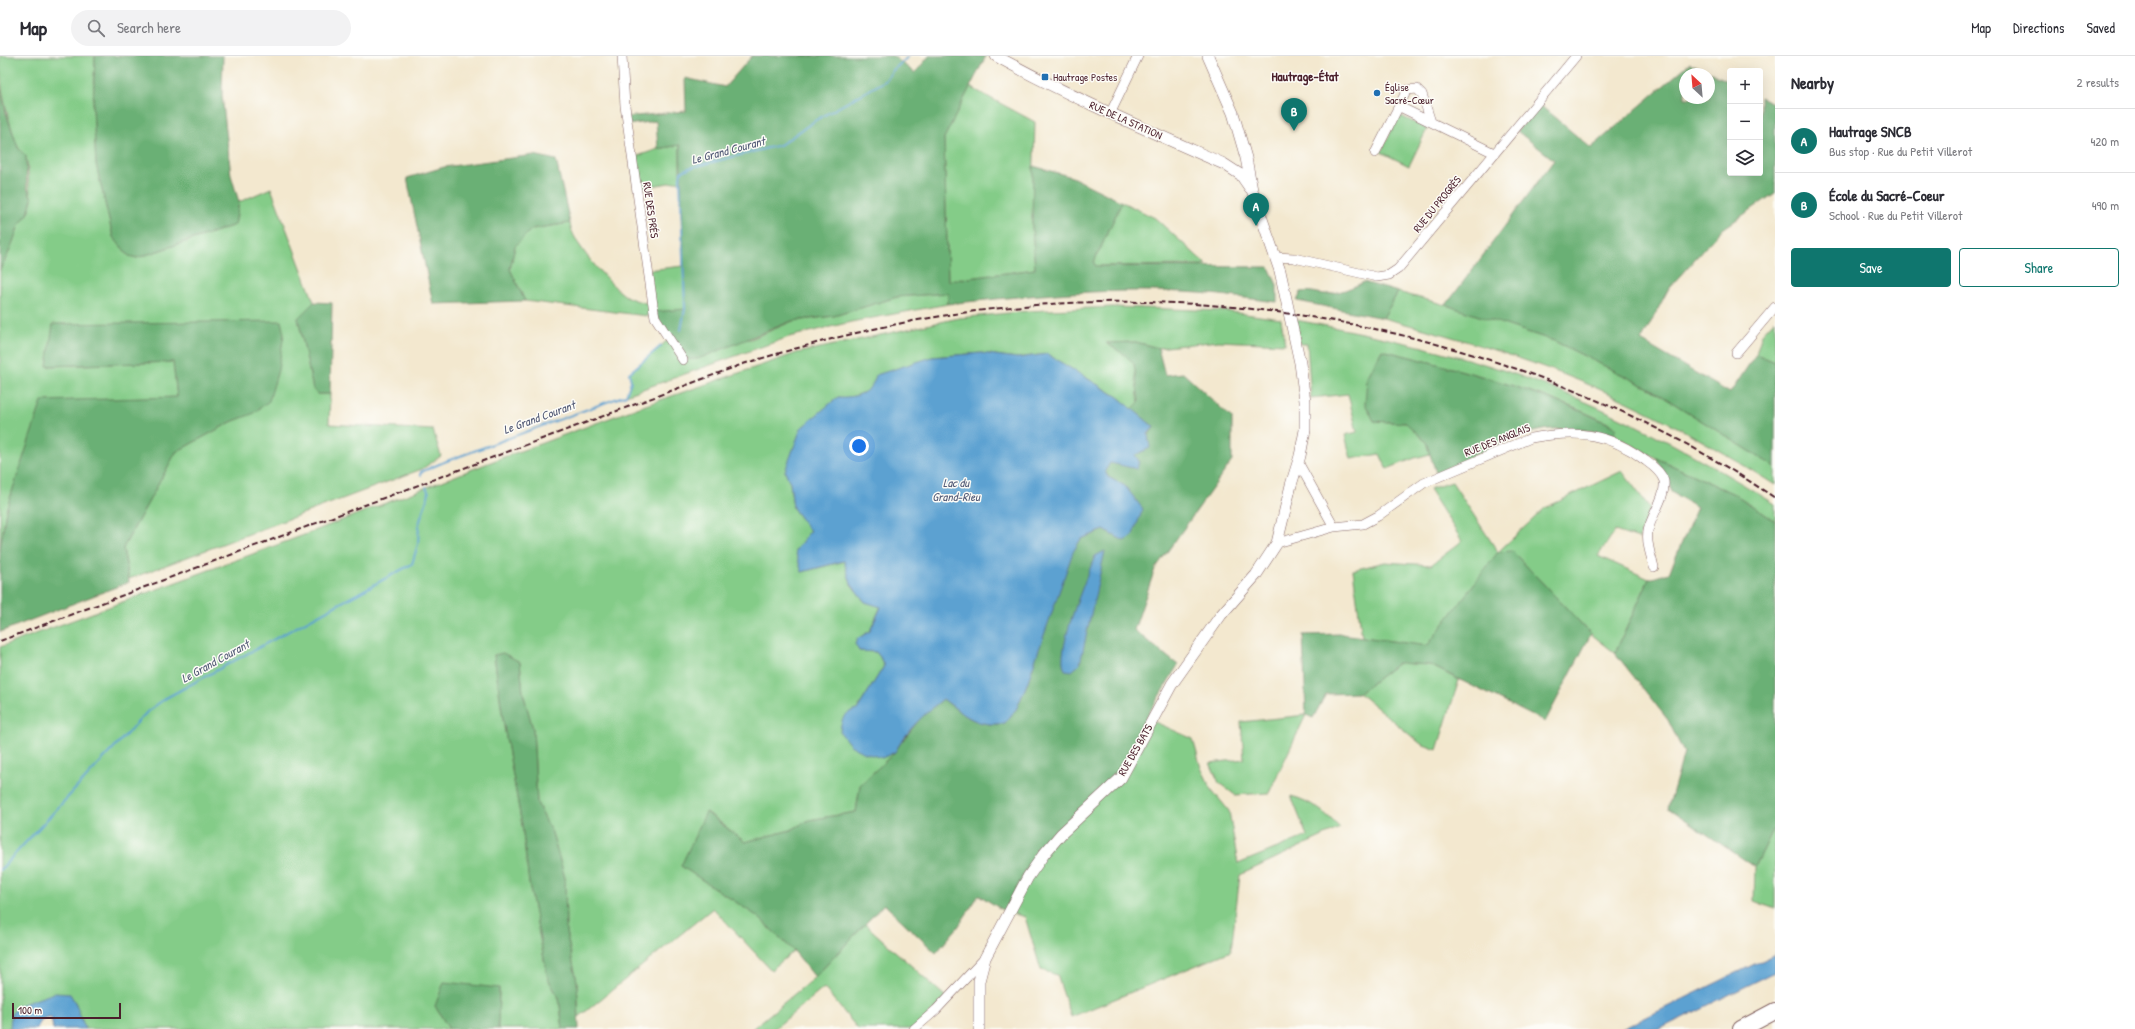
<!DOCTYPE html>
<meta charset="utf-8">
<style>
:root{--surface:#fff;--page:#f2f2f3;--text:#2b2b33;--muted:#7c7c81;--line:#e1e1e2;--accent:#0f766e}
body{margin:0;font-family:"Patrick Hand",sans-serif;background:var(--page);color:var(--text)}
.controls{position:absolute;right:12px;top:12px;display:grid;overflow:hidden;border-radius:4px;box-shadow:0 4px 16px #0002}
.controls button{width:36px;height:36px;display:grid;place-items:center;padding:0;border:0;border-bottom:1px solid var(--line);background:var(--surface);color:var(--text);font:20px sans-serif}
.compass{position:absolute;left:1679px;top:12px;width:36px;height:36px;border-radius:50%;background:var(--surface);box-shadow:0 4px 16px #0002;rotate:334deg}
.scale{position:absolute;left:12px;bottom:10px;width:109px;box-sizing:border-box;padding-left:4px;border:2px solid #4a1f2b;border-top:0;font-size:11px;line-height:14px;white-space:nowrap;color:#4a1f2b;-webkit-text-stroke:3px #fdfcf7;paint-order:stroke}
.you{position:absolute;left:859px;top:390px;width:14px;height:14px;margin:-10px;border:3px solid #fff;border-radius:50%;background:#1a73e8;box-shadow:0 0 0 6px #1a73e833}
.badge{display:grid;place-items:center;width:26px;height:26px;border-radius:50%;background:var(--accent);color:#fff;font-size:13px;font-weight:700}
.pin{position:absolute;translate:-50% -33px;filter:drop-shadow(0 1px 2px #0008)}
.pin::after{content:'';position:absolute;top:21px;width:14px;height:12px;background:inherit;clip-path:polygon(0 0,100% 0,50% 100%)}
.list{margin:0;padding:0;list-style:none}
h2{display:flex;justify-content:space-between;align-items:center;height:52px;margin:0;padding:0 16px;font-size:17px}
h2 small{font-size:13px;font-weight:400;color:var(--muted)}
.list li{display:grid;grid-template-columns:26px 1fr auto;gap:12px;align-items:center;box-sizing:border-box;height:64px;padding:0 16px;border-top:1px solid var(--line)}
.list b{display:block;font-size:15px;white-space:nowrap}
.list p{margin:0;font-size:13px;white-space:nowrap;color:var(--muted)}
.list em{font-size:13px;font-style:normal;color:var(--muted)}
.actions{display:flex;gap:8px;padding:12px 16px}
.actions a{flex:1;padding:9px 0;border:1px solid var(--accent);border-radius:4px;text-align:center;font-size:14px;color:var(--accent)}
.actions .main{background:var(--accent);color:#fff}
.icon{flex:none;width:22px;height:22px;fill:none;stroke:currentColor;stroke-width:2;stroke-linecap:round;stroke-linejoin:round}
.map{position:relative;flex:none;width:1775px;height:973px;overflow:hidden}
header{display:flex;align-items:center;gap:24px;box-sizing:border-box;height:56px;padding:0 20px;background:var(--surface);border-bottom:1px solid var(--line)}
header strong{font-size:19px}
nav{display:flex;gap:22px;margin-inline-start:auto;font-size:14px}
.search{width:280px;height:36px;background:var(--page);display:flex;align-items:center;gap:10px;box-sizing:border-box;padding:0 14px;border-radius:22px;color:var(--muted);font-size:15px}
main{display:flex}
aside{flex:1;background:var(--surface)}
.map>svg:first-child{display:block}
</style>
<header>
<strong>Map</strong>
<div class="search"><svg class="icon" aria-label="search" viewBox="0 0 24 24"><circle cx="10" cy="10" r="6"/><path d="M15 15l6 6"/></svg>Search here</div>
<nav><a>Map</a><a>Directions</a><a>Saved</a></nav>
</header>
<main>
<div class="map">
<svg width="1775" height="973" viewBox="0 0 1775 973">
<rect width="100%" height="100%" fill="#fdfcf7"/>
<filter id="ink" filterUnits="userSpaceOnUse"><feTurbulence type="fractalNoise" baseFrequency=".025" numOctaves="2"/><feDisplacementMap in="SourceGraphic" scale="8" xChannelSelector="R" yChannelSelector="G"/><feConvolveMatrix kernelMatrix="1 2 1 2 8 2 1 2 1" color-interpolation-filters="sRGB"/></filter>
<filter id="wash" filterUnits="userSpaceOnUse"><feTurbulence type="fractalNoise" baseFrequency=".012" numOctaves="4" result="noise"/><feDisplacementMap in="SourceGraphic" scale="16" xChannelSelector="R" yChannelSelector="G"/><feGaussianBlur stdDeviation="0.9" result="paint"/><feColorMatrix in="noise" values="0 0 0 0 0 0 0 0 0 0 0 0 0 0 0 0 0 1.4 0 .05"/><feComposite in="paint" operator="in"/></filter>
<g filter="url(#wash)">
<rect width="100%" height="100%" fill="#f3e8cf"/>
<!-- green -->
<path fill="#84cc88" stroke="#67765a" d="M 0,0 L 95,0 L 93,51 L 96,108 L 113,181 L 129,200 L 137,202 L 235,169 L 239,146 L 271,132 L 314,246 L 298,262 L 313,333 L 317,338 L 330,338 L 329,368 L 433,374 L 441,400 L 422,413 L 129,523 L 123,492 L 176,396 L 231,366 L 252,357 L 284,278 L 48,310 L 173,306 L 177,342 L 42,346 L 6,454 L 0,494 L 0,214 L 10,194 L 19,169 L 28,158 L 32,143 C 26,127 30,116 26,102 C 24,97 19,94 17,89 C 6,56 0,35 0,0 Z
M 970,31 L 1035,66 L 1032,170 L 1035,213 L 948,225 L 944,82 Z
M 1399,59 L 1427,73 L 1409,110 L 1381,96 Z
M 680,89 L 680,125 L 635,133 L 632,102 L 658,93 Z
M 1122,146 L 1155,162 L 1207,209 L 1094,210 L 1094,206 Z
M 570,167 C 571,186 608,226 623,238 C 630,244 644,246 653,249 L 648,214 L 683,210 L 685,253 L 655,261 L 525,245 L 510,213 L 515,190 L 532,173 Z
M 1398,236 L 1446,249 L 1554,285 L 1651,333 L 1775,411 L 1775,429 C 1731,401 1687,375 1640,352 C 1559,312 1471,285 1383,262 Z
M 948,237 L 948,248 L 851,266 L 789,281 L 626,339 L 631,325 L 629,317 L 669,283 L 751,283 L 793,265 L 834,260 L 897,241 Z
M 1113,251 L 1224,255 L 1281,263 L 1285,288 L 1218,285 L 1158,292 L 1136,286 L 1107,287 L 1125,299 L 1134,308 L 1139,346 L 1132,353 L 1118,341 L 1047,298 L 1017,302 L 981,297 L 932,301 L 874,328 L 866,336 L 849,342 L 838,341 L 785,415 L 790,426 L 793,452 L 810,475 L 795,495 L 802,516 L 845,505 L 851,528 L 865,546 L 881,550 L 870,575 L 857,583 L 859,595 L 876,596 L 880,601 L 884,610 L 857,654 L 882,702 L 895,696 L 860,729 L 856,756 L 809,764 L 791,774 L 745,786 L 707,756 L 681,810 L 757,860 L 794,895 L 771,914 L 713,852 L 579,961 L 577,925 L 566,876 L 565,822 L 552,777 L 537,747 L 533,673 L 523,637 L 520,606 L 494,599 L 504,670 L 522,769 L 529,827 L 548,923 L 559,942 L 563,973 L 498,973 L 499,932 L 435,950 L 449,973 L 85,973 L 76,948 L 70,938 L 11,958 L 11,972 L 0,973 L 0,591 L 304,479 L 496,404 L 637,352 L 797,297 L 959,262 L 1028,255 Z
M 1296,264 C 1359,276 1423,289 1484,308 C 1588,340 1684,391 1775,448 L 1775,465 L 1736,439 L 1656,402 L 1613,378 L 1616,371 C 1542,334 1462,314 1382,294 L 1367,322 L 1374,365 L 1406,367 L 1426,386 L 1430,398 L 1415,402 L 1387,413 L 1380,398 L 1351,403 L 1345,379 L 1357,376 L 1348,338 L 1311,342 L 1307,288 L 1300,288 Z
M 1775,264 L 1775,306 L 1756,298 L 1762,278 Z
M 1622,415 L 1650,452 L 1639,483 L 1615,475 L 1598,500 L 1649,523 L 1615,597 L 1591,578 L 1512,495 L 1427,590 L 1362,581 L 1353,514 L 1385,506 L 1431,509 L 1462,485 L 1429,433 L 1452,426 L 1498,496 L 1545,452 Z
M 1398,607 L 1430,609 L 1459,624 L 1437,694 L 1421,688 L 1359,637 Z
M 1306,659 L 1269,737 L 1235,739 L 1219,727 L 1210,707 L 1244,703 L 1241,666 Z
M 1146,662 L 1193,683 L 1201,712 L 1212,734 L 1229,755 L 1238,808 L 1307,780 L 1291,740 C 1311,745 1326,757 1340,772 L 1240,819 L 1231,895 L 1071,961 L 1057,919 L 1041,914 L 1025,861 L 1004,855 L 1028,810 L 1048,783 L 1116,720 Z
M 1775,770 L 1775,853 L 1754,845 L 1755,811 Z
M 865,868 L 947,942 L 914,973 L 858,973 L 824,932 L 774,973 L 752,973 L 815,921 Z"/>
<!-- forest -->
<path fill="#6bb074" stroke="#5a6850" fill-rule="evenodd" d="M 95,0 L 223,0 L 222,39 L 231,119 L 239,146 L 235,169 L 137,202 L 129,200 L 113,181 L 96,108 L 93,51 Z
M 752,0 L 893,0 L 915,17 L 929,0 L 986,0 L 944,82 L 948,225 L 1035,213 L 1032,170 L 1033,110 L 1072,121 L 1122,146 L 1094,206 L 1095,210 L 1269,211 L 1277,229 L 1277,246 C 1251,243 1225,239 1199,237 C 1115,231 1031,239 948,248 L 948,237 L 897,241 L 834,260 L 792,265 L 698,303 L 683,304 L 654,256 L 685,253 L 680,89 L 658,93 L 656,65 L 627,69 L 626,61 L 686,55 L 685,22 L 725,31 Z
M 1690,7 L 1730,26 L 1730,117 L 1760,117 L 1760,41 L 1775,48 L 1775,137 L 1720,175 L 1669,232 L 1641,285 L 1730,337 L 1756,298 L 1775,306 L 1775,411 L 1651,333 L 1554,285 L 1446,249 L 1554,104 L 1517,75 L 1540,49 L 1591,92 ZM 1685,18 L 1709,18 L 1709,42 L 1685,42 Z
M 0,29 L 6,57 L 18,92 L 26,100 L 27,131 L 32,143 L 28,158 L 19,169 L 10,194 L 0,214 Z
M 534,99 L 556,104 L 570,167 L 532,173 L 515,190 L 510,213 L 525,245 L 433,248 L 407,122 L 444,111 Z
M 1364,226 L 1398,236 L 1383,262 L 1297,245 L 1301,236 C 1311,234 1317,238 1326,238 C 1340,237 1351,232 1364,226 Z
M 314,246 L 332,247 L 330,338 L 317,338 L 313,333 L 298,262 Z
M 281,265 L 284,278 L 278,314 L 269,345 L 252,358 L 231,366 L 176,396 L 123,492 L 129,526 L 0,576 L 0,494 L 6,454 L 42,345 L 177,341 L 173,306 L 47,310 L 53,268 Z
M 1136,286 L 1158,292 L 1165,319 L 1183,317 L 1232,362 L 1232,405 L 1155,513 L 1134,574 L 1178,609 L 1146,662 L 1116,720 L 1048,783 L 1028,810 L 1004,855 L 979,839 L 958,871 L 936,897 L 884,848 L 815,921 L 794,895 L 757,860 L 681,810 L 706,756 L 745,786 L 791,774 L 809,764 L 856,756 L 860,729 L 895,696 L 900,688 L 922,660 L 943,643 C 964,659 977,672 1005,667 L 1017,652 L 1027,628 L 1072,496 L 1081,483 L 1104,474 L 1124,485 L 1125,430 L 1108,421 L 1105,415 L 1110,406 L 1135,399 L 1154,371 L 1132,353 L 1139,346 L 1134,308 L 1125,299 L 1106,287 Z
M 1382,294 C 1462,314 1542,334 1617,372 L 1613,378 C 1593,375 1572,372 1551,373 C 1519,375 1466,404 1436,417 L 1426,386 L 1406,367 L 1374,365 L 1365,348 L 1367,322 Z
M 1656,402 L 1736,439 L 1775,465 L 1775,770 L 1755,811 L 1668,752 L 1684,697 L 1668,664 L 1615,597 L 1649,523 L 1669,517 L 1697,451 L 1671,436 L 1669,424 Z
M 1512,495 L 1591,578 L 1545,666 L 1430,609 L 1398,607 L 1359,637 L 1326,638 L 1313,662 L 1306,659 L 1303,579 L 1342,578 L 1427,590 L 1498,496 Z
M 503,597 L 520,606 L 523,637 L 533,673 L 537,747 L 552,777 L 565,822 L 566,876 L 577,925 L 579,973 L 563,973 L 559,942 L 548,923 L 529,827 L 522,769 L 504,670 L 494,599 Z
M 444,926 L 499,932 L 498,973 L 449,973 L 435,950 Z"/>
<!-- water -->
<path fill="#5ca1d1" stroke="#53607e" d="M 981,297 L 1017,302 L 1047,298 L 1118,341 L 1154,371 L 1148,378 L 1150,392 L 1135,399 L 1139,405 L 1137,413 L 1110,407 L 1105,415 L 1108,421 L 1125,430 L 1143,453 L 1132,481 L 1124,485 L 1104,474 L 1081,483 L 1073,496 L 1027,628 L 1017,652 L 1005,667 C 976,672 965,659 943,643 C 924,658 907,674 895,696 L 882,702 L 865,697 L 850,689 L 840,676 C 841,663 844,656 857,654 L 884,610 L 880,601 L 876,596 L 859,595 L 855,588 L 857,583 L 870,575 L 881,551 L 865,546 L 851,528 L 844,505 L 802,516 L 795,495 L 810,475 L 793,452 L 790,427 L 785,415 L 801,372 L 838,341 C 856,342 872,337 876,319 L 932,301 Z
M 1105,495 L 1080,608 L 1072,615 L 1065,614 C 1054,597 1087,520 1095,500 Z
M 1775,898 L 1775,916 L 1660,973 L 1622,973 Z
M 54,937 L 70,938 L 76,948 L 85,973 L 53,973 L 51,961 C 42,961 40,966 37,973 L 10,973 L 11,958 L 20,949 Z"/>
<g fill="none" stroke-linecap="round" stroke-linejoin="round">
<!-- stream -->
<path stroke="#5ca1d1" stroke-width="2" d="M 681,274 L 685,253 L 680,122 L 681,116 L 689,112 L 780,89 L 816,64 L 885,25 L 893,14 L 909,0
M 421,419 L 421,416 L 444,406 L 626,339 L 631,325 L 629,317 L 661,290
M 0,814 L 148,655 L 166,642 L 412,508 L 418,488 L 419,468 L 429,437 L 426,431"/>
</g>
</g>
<g filter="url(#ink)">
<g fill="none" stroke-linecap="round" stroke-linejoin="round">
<defs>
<path id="minor" d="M 622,0 L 625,50 L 653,249 L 655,261 L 683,304
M 1400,51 L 1494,97
M 1110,58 L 1138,0
M 1375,97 L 1407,34 L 1417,33 L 1422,38 L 1431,66
M 1275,201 L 1294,202 L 1377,221 L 1389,219 L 1398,213 L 1576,0
M 1736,297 L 1775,251
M 1298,406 L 1334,471
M 1277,487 L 1334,471 L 1363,468 L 1378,460 L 1424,427 L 1531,382 C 1577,374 1608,376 1646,405 C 1653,410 1662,417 1664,425 C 1666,442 1651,459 1648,475 C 1646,487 1651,500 1654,511
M 914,973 L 936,954 L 984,903"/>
<path id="tertiary" d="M 996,0 C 1070,41 1147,74 1224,108 L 1241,119 L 1250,132
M 979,973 L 979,925 L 985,902 L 1028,821 L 1044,798 L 1061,778 L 1121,722 L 1172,628 L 1221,559 L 1256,519 L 1277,487 L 1291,429 L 1300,400 L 1305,374 L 1305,345 L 1300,307 L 1280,215 L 1252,134 L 1246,102 L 1233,57 L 1208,0"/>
<path id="motorway" d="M 1741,973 L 1775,955"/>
</defs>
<!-- minor casing -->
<use href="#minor" stroke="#856564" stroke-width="10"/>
<!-- tertiary casing -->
<use href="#tertiary" stroke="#856564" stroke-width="12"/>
<!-- motorway casing -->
<use href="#motorway" stroke="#856564" stroke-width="18"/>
<!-- minor -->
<use href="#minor" stroke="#fff" stroke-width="9"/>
<!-- tertiary -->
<use href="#tertiary" stroke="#fff" stroke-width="11"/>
<!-- motorway -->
<use href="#motorway" stroke="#fff" stroke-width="16"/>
<!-- rail -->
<path stroke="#4a1f2b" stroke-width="2" stroke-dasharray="6 3" stroke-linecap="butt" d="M 0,585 L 743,308 C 828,282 913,261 1002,252 C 1268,224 1552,291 1775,442"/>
</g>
</g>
<!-- markers -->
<g fill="#1f6fb2" stroke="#fdfcf7" stroke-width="1.5">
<rect x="1041" y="17" width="8" height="8" rx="2"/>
<circle cx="1377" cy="37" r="4"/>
</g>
<g text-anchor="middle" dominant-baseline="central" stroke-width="3" stroke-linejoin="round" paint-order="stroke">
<!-- poi labels -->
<g font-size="11" fill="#4a1f2b" stroke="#fdfcf7" text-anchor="start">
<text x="1053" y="21">Hautrage Postes</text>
<text x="1385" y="31">Église<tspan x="1385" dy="13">Sacré-Cœur</tspan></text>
</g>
<!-- street labels -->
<g font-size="11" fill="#4a1f2b" stroke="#fdfcf7">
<text transform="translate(1126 64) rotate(24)">RUE DE LA STATION</text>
<text transform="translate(1437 148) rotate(-51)">RUE DU PROGRÈS</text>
<text transform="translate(651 154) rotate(82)">RUE DES PRÉS</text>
<text transform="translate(1497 384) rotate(-22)">RUE DES ANGLAIS</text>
<text transform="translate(1135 694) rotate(-60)">RUE DES BATS</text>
</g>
<!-- water labels -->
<g font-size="12" font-style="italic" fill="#525a76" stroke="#fdfcf7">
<text transform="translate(728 94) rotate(-15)">Le Grand Courant</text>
<text transform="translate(539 361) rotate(-20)">Le Grand Courant</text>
<text x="956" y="426">Lac du<tspan x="956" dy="14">Grand-Rieu</tspan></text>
<text transform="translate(215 605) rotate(-29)">Le Grand Courant</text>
</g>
<!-- quarter labels -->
<g font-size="13" font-weight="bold" fill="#4a1f2b" stroke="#fdfcf7">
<text x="1305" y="20">Hautrage-État</text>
</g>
</g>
</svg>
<div class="controls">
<button>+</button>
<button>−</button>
<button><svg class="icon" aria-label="layers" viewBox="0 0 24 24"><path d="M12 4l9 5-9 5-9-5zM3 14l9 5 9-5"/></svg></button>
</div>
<svg class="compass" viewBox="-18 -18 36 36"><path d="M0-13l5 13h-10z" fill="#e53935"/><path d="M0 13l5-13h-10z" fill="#7c7c81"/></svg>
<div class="scale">100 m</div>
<div class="you"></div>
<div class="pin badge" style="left:1256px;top:170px">A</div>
<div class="pin badge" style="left:1294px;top:75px">B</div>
</div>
<aside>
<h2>Nearby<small>2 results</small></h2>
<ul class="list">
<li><span class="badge">A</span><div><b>Hautrage SNCB</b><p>Bus stop · Rue du Petit Villerot</p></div><em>420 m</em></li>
<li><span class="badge">B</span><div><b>École du Sacré-Coeur</b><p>School · Rue du Petit Villerot</p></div><em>490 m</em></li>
</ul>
<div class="actions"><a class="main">Save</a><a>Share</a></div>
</aside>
</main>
